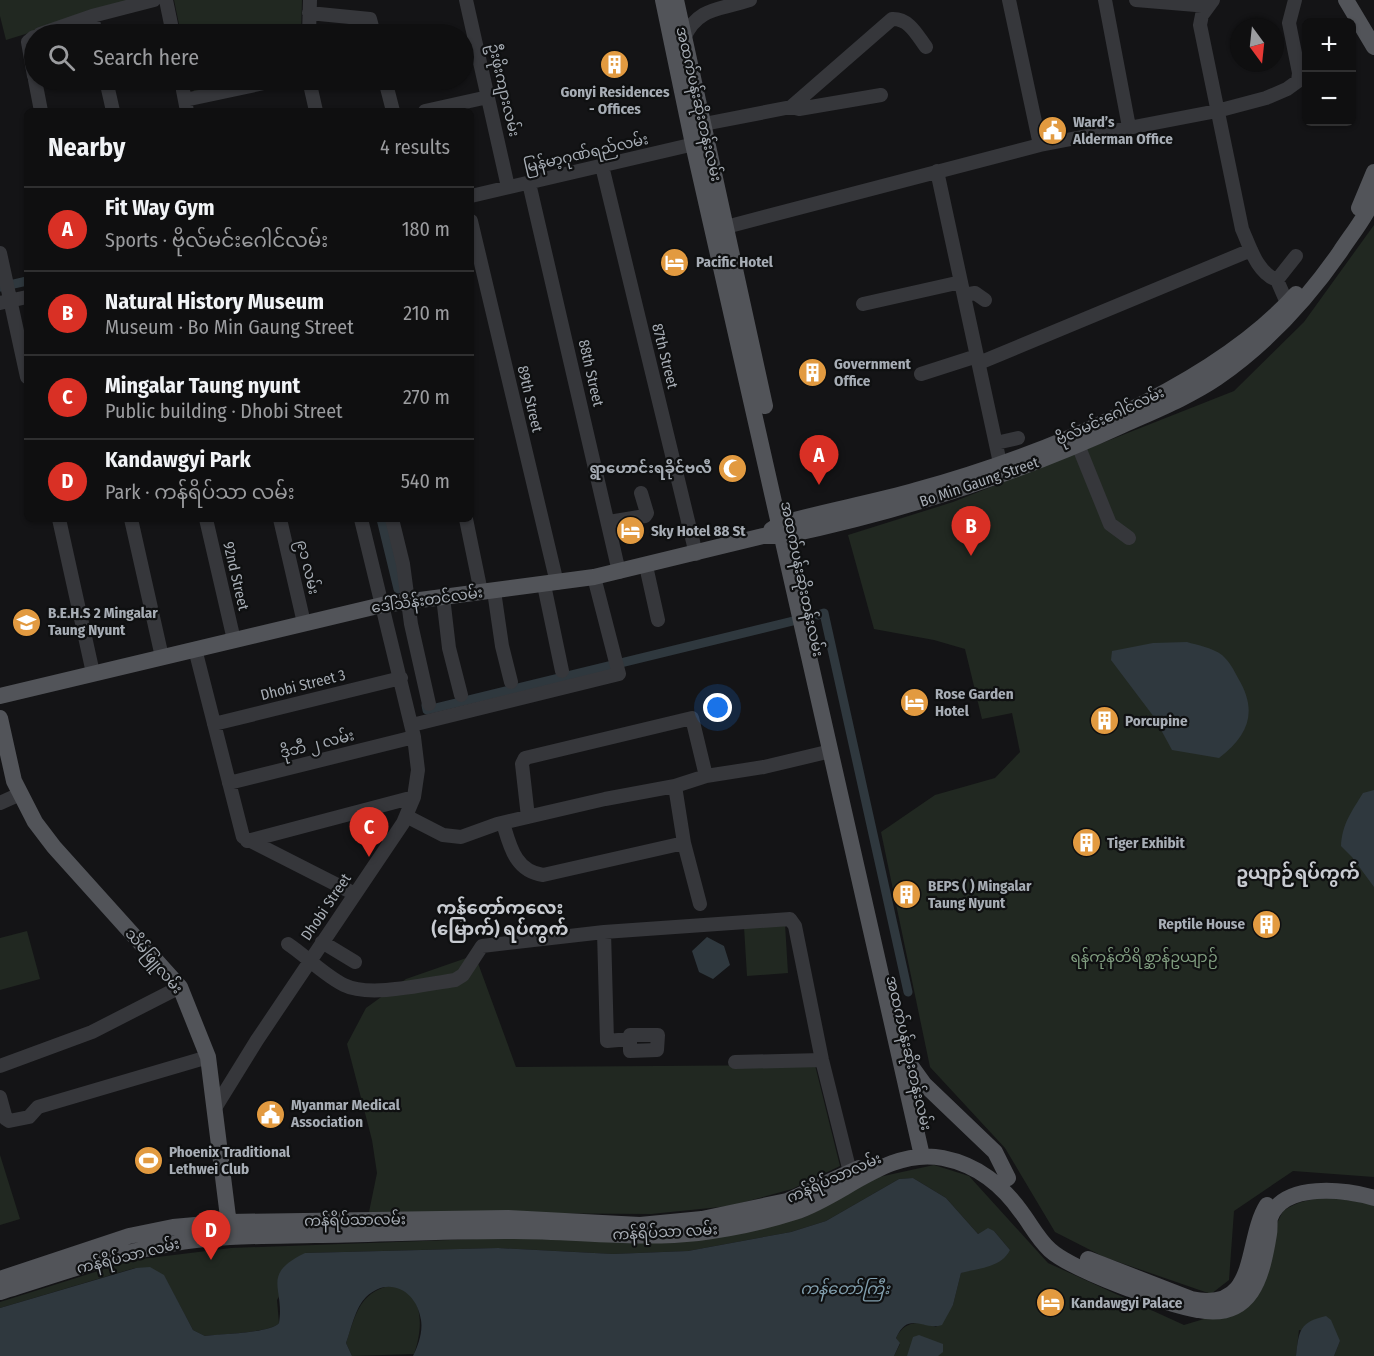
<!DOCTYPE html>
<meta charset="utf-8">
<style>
:root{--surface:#0f0f10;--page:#1d1d1e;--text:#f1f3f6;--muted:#9b9c9f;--line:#2f2f30;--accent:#d93025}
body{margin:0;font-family:"Fira Sans Condensed","Noto Sans Myanmar",sans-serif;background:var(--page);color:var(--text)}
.controls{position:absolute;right:18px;top:18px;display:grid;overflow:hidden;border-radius:9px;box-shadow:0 2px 4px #0004}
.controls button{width:54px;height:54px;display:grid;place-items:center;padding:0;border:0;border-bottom:2px solid var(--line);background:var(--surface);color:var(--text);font:30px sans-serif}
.compass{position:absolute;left:1230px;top:18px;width:54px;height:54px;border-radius:50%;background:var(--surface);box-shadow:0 2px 4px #0004;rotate:165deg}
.you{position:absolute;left:718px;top:708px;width:21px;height:21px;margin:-15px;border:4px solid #fff;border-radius:50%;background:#1a73e8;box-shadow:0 0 0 9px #1a73e833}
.badge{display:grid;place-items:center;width:39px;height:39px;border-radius:50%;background:var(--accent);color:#fff;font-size:20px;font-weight:700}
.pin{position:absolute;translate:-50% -50px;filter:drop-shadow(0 2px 3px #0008)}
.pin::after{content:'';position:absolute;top:32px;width:21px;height:18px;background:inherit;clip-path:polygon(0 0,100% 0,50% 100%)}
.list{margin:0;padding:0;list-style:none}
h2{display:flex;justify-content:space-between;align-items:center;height:78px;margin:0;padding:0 24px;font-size:26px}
h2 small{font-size:20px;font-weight:400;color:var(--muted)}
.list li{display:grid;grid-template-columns:39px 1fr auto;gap:18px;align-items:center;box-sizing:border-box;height:84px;padding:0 24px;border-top:2px solid var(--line)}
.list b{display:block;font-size:22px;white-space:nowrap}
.list p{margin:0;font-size:20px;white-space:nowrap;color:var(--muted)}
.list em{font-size:20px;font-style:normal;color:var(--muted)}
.icon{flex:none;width:33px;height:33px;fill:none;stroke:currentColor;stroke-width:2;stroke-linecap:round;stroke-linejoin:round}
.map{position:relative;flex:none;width:1374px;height:1356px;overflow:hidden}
.search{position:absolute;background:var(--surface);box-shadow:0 2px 4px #0004;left:24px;top:24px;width:450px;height:66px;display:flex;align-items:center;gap:15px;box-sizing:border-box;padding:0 21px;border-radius:33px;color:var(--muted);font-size:22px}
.panel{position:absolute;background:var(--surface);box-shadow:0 2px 4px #0004;left:24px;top:108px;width:450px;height:414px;border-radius:9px}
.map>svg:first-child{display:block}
</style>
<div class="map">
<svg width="1374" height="1356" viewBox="0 0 1374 1356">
<rect width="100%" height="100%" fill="#141416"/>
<!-- green -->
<path fill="#212821" d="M 0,0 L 136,0 L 6,40 L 0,16 Z
M 174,0 L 302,0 L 301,34 L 181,34 Z
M 191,80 L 251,80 L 194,92 Z
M 1374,225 L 1374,1177 L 1293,1171 L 1234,1211 L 1229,1280 L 1211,1294 L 1104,1257 L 1055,1232 L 1005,1148 L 930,1067 L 881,832 L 935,795 L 995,778 L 1020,752 L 1012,713 L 982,719 L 965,649 L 934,640 L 874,629 L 848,535 L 953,502 L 1234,391 L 1304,322 Z
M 785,924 L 788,973 L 747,976 L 744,927 Z
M 27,931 L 40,979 L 0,990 L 0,938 Z
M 475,955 L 516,1067 L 815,1065 L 840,1166 L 792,1189 L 730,1206 L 651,1214 L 369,1212 L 377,1173 L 372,1140 L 347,1044 L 366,1008 L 406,979 Z
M 0,1155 L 20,1219 L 0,1225 Z
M 934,1165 L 969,1176 L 1048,1263 L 1184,1325 L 1234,1310 L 1283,1211 C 1312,1192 1342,1199 1374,1205 L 1374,1356 L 1334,1356 L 1340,1341 L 1299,1330 L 1296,1356 L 894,1356 L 900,1344 L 896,1338 C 904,1321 919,1320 936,1327 L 953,1305 L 961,1273 L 1010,1250 L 994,1231 L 985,1230 L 978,1234 L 946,1198 L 913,1178 L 899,1179 L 826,1221 L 791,1232 L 688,1251 L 613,1254 L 498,1248 L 305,1253 L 277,1300 L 279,1323 C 271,1333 220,1334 205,1336 L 193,1330 L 164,1276 L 135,1268 L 0,1308 L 0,1302 L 133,1260 L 231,1248 L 749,1229 L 805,1217 L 879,1177 Z
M 390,1286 C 426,1290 423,1329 414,1354 L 352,1356 L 346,1343 C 355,1317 359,1292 390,1286 Z"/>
<!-- water -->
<path fill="#2f383e" d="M 1187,642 C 1197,645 1213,648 1222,655 C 1229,661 1234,670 1238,678 C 1258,711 1249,735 1219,758 L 1172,750 L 1154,717 L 1111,660 L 1112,651 L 1153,643 Z
M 1374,790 L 1374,887 L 1352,857 L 1341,846 C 1342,824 1352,811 1363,793 Z
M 707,937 L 724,946 L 730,965 L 713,979 L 699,972 L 692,951 Z
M 913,1178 L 946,1198 L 978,1234 L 988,1228 L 994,1231 L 1010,1250 C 1001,1268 978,1268 961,1273 L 953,1305 L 942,1325 C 923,1331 909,1310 896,1338 L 900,1343 L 894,1356 L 413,1356 C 418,1346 423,1332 421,1320 C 417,1291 389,1275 366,1297 C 355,1308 351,1329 346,1343 L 352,1356 L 0,1356 L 0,1308 L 136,1268 L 150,1267 L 164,1275 L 193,1330 L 205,1336 C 221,1334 271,1333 279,1323 C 285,1287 260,1275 305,1253 L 498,1248 L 613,1254 L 688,1251 L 791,1232 L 826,1221 L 899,1179 Z
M 1326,1316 L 1331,1320 L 1340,1341 L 1334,1356 L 1296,1356 C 1299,1331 1299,1322 1326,1316 Z
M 919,1335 L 943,1344 L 943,1352 L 938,1356 L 907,1356 L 913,1337 Z"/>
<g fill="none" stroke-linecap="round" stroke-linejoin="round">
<!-- canal -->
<path stroke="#2f383e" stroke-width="9" d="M 0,287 L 27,281
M 381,519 L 398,589
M 818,615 L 824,613 L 908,992
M 426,705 L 427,710 L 793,621"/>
<!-- minor -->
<path stroke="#36373b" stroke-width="14" d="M 166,0 L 173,34
M 466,0 L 508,187
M 1009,0 L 1040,145
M 1105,0 L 1129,127
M 1136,0 L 1208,6
M 1213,0 L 1202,15 L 1200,25 L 1242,229 C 1250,247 1257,273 1277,280 L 1287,303
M 309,13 L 370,19 L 374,34
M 92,16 L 96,34
M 40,34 L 92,16 L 154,0
M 309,34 L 310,0
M 34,37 L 28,42 L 34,76
M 684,38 C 698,6 722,10 750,0
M 35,80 L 41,111
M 106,80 L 113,111
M 181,80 L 187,111
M 309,80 L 316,111
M 385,80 L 393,111
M 185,100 L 278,80
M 791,107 L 799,109 L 881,95
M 425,111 L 488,97
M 704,124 L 791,107 L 892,19 C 909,18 917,35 926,47
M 602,166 L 696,554
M 937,171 L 1000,463
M 529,183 L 619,572
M 471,196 L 703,142
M 471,221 L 557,583
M 726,227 L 1040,145 L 1217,111 L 1266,98 L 1287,89 L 1298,81 L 1299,73 L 1289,23 L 1295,0
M 0,253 L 27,377
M 1277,280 L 1296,256
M 964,295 L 975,293 L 985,300
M 0,303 L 27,297
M 863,304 L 961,282
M 979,363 L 1251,250
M 921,374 L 977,356
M 996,443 L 1018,438
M 1078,445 L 1110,524 L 1129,538
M 59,519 L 93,673
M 131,519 L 162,657
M 206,519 L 234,640
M 280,519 L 304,623
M 392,519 L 403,564 L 411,624 L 429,704
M 466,519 L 481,592
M 609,522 L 645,516 L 647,513 L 641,493
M 646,566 L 658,620
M 544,585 L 562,671
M 494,591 L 502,646 L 511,682
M 443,597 L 449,648 L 461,695
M 195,649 L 243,837 L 355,894
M 214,724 L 401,678
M 412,725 L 619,674 L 594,577
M 706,776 L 764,767 L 831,751
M 229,783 L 414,737
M 675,786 L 684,843 L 700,904
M 0,803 L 20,794
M 406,816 L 443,835 L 461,837 L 497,824 L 605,799 L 675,786 L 706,776 L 692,718 L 525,758 L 522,764 L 528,817
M 503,823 C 510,846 515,871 543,875 L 684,843
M 247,841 L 414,797
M 604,932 L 607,1041 L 630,1039 L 630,1035 L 658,1035 L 657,1050 L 630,1051 L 630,1039
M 322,942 L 355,962
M 288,944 C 306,956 324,975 344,985 C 370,998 426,984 455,980 L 463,975 L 482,946 L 604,932 L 790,919 L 795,926 L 822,1060 L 850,1172
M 735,1062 L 822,1060
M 0,1066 L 92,1032 L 180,987
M 0,1097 L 6,1119 L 9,1121 L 29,1117 L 38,1107 L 208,1057
M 215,1108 L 257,1040 L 403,823 L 414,797 L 418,770 L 414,737 L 361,519"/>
<!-- major -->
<path stroke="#525459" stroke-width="16" d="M 663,0 L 693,144 L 922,1156
M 676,0 L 765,406
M 1346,0 L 1374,47
M 1359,208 L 1374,172
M 771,530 L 780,524 C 825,511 872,503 917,490 C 1037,457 1212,388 1296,294
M 0,696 L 382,605 L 594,577 L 763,536 L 783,536 C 902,511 1012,476 1123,425 C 1154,411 1189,397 1217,378 C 1266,344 1306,301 1340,252 C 1351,235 1366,217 1374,198
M 0,718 L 14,781 L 35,822 L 54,847 L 180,987 L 208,1057 L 230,1233
M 911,1066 L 924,1084 L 995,1152 L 1008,1178
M 1088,1259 L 1191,1299 C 1260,1314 1244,1241 1267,1205
M 0,1279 L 129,1236 L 173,1227 L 229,1222 L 508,1218 L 640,1225 L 702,1219 L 787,1201 L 859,1168
M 0,1292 C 56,1275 112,1254 170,1244 C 217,1235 267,1236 315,1235 C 379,1234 443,1231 506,1231 C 570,1230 634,1240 698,1233 C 730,1229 764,1222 795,1212 C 844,1196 888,1147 943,1158 C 978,1165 1002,1185 1022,1213 C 1031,1225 1038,1239 1050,1250 C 1072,1270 1167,1305 1198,1310 C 1252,1320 1262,1277 1269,1234 C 1270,1229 1269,1223 1270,1218 C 1283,1182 1346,1189 1374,1198"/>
</g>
<!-- icons -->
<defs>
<symbol id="building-disc" viewBox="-11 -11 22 22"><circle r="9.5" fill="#e29a40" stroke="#0f1011"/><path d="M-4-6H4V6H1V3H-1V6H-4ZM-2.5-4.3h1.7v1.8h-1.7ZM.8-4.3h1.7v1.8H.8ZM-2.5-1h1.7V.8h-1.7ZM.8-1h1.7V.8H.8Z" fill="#fff"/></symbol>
<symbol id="civic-disc" viewBox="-11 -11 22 22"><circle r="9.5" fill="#e29a40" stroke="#0f1011"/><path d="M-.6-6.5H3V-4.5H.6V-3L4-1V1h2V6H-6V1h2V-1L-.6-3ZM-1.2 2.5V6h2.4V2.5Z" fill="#fff"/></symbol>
<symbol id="hotel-disc" viewBox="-11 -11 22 22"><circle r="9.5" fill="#e29a40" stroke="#0f1011"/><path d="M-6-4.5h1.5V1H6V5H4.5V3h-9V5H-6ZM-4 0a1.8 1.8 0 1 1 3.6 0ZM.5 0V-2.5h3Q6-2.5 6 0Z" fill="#fff"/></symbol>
<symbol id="mosque-disc" viewBox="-11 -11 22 22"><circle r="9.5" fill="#e29a40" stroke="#0f1011"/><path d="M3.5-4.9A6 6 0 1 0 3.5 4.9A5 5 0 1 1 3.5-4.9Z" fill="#fff"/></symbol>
<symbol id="school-disc" viewBox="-11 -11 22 22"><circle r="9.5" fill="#e29a40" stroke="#0f1011"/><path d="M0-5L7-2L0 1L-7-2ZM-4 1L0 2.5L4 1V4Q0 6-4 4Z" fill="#fff"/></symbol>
<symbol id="stadium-disc" viewBox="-11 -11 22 22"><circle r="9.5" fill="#e29a40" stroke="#0f1011"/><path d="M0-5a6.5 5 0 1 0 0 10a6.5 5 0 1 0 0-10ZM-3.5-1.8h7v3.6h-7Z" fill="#fff"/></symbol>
</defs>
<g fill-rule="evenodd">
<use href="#building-disc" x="598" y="48" width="33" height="33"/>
<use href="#civic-disc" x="1036" y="114" width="33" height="33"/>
<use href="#hotel-disc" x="658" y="246" width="33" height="33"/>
<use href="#building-disc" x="796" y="356" width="33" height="33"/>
<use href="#mosque-disc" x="716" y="452" width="33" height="33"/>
<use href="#hotel-disc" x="614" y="514" width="33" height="33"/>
<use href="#school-disc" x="10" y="606" width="33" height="33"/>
<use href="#hotel-disc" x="898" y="686" width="33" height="33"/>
<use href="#building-disc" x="1088" y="704" width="33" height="33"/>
<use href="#building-disc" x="1070" y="826" width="33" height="33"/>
<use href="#building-disc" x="890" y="878" width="33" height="33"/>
<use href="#building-disc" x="1250" y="908" width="33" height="33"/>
<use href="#civic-disc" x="254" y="1098" width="33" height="33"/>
<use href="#stadium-disc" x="132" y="1144" width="33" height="33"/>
<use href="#hotel-disc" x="1034" y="1286" width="33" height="33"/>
</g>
<g text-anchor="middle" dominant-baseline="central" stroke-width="4.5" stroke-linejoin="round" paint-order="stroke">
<!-- street labels -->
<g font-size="15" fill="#a7adb5" stroke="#0f1011">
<text transform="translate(504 90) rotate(77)">ဦးဖိုးကျားလမ်း</text>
<text transform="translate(699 104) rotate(77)">အထက်ပန်းဆိုးတန်းလမ်း</text>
<text transform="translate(586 153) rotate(-13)">မြန်မာ့ဂုဏ်ရည်လမ်း</text>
<text transform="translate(665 356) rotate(76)">87th Street</text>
<text transform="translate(591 373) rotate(77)">88th Street</text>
<text transform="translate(530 399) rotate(77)">89th Street</text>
<text transform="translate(1110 416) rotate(-25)">ဗိုလ်မင်းဂေါင်လမ်း</text>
<text transform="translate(979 482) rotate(-19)">Bo Min Gaung Street</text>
<text transform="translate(308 567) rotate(77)">၉၁ လမ်း</text>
<text transform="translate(236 576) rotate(77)">92nd Street</text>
<text transform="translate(802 579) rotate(78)">အထက်ပန်းဆိုးတန်းလမ်း</text>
<text transform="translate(427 600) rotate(-8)">ဒေါ်သိန်းတင်လမ်း</text>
<text transform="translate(303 685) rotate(-14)">Dhobi Street 3</text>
<text transform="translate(317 744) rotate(-14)">ဒိုဘီ ၂ လမ်း</text>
<text transform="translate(326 907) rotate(-56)">Dhobi Street</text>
<text transform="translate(154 961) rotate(50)">သိမ်ဖြူလမ်း</text>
<text transform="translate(909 1053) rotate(77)">အထက်ပန်းဆိုးတန်းလမ်း</text>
<text transform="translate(834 1178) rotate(-24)">ကန်ရိပ်သာလမ်း</text>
<text transform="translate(355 1220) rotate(-1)">ကန်ရိပ်သာလမ်း</text>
<text transform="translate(665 1232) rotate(-3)">ကန်ရိပ်သာ လမ်း</text>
<text transform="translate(128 1256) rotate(-14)">ကန်ရိပ်သာ လမ်း</text>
</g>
<!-- poi labels -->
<g font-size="15" font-weight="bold" fill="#a7adb5" stroke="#0f1011" text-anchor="start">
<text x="615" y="92" text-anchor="middle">Gonyi Residences<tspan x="615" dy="17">- Offices</tspan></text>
<text x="1073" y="122">Ward’s<tspan x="1073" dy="17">Alderman Office</tspan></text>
<text x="696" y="262">Pacific Hotel</text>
<text x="834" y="364">Government<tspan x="834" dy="17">Office</tspan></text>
<text x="712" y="468" text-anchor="end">ရွာဟောင်းရခိုင်ဗလီ</text>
<text x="651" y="531">Sky Hotel 88 St</text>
<text x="48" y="613">B.E.H.S 2 Mingalar<tspan x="48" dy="17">Taung Nyunt</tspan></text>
<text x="935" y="694">Rose Garden<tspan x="935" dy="17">Hotel</tspan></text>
<text x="1125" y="721">Porcupine</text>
<text x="1107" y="843">Tiger Exhibit</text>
<text x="928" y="886">BEPS ( ) Mingalar<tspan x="928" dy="17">Taung Nyunt</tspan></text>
<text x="1245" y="924" text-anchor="end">Reptile House</text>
<text x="291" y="1105">Myanmar Medical<tspan x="291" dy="17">Association</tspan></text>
<text x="169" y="1152">Phoenix Traditional<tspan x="169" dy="17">Lethwei Club</tspan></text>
<text x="1071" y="1303">Kandawgyi Palace</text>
</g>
<!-- park labels -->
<g font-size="15" fill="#819e80" stroke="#0f1011">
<text x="1144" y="957">ရန်ကုန်တိရိစ္ဆာန်ဥယျာဉ်</text>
</g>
<!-- water labels -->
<g font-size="16" font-style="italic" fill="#819ead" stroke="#0f1011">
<text x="845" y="1288">ကန်တော်ကြီး</text>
</g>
<!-- quarter labels -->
<g font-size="18" font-weight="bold" fill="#c8cbd1" stroke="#0f1011">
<text x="1298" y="873">ဥယျာဉ်ရပ်ကွက်</text>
<text x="500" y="908">ကန်တော်ကလေး<tspan x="500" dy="21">(မြောက်) ရပ်ကွက်</tspan></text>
</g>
</g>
</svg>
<div class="controls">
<button>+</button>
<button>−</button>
</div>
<svg class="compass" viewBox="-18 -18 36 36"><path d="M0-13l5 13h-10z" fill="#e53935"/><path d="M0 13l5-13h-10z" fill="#9b9c9f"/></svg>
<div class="you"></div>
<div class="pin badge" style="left:819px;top:485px">A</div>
<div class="pin badge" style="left:971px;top:556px">B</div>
<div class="pin badge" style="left:369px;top:857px">C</div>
<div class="pin badge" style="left:211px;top:1260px">D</div>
<div class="search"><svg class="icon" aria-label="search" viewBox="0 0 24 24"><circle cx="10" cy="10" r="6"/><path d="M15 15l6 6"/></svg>Search here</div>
<section class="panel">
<h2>Nearby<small>4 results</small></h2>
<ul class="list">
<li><span class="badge">A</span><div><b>Fit Way Gym</b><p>Sports · ဗိုလ်မင်းဂေါင်လမ်း</p></div><em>180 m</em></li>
<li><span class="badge">B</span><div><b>Natural History Museum</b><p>Museum · Bo Min Gaung Street</p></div><em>210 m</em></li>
<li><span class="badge">C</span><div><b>Mingalar Taung nyunt</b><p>Public building · Dhobi Street</p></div><em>270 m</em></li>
<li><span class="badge">D</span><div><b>Kandawgyi Park</b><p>Park · ကန်ရိပ်သာ လမ်း</p></div><em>540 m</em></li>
</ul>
</section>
</div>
